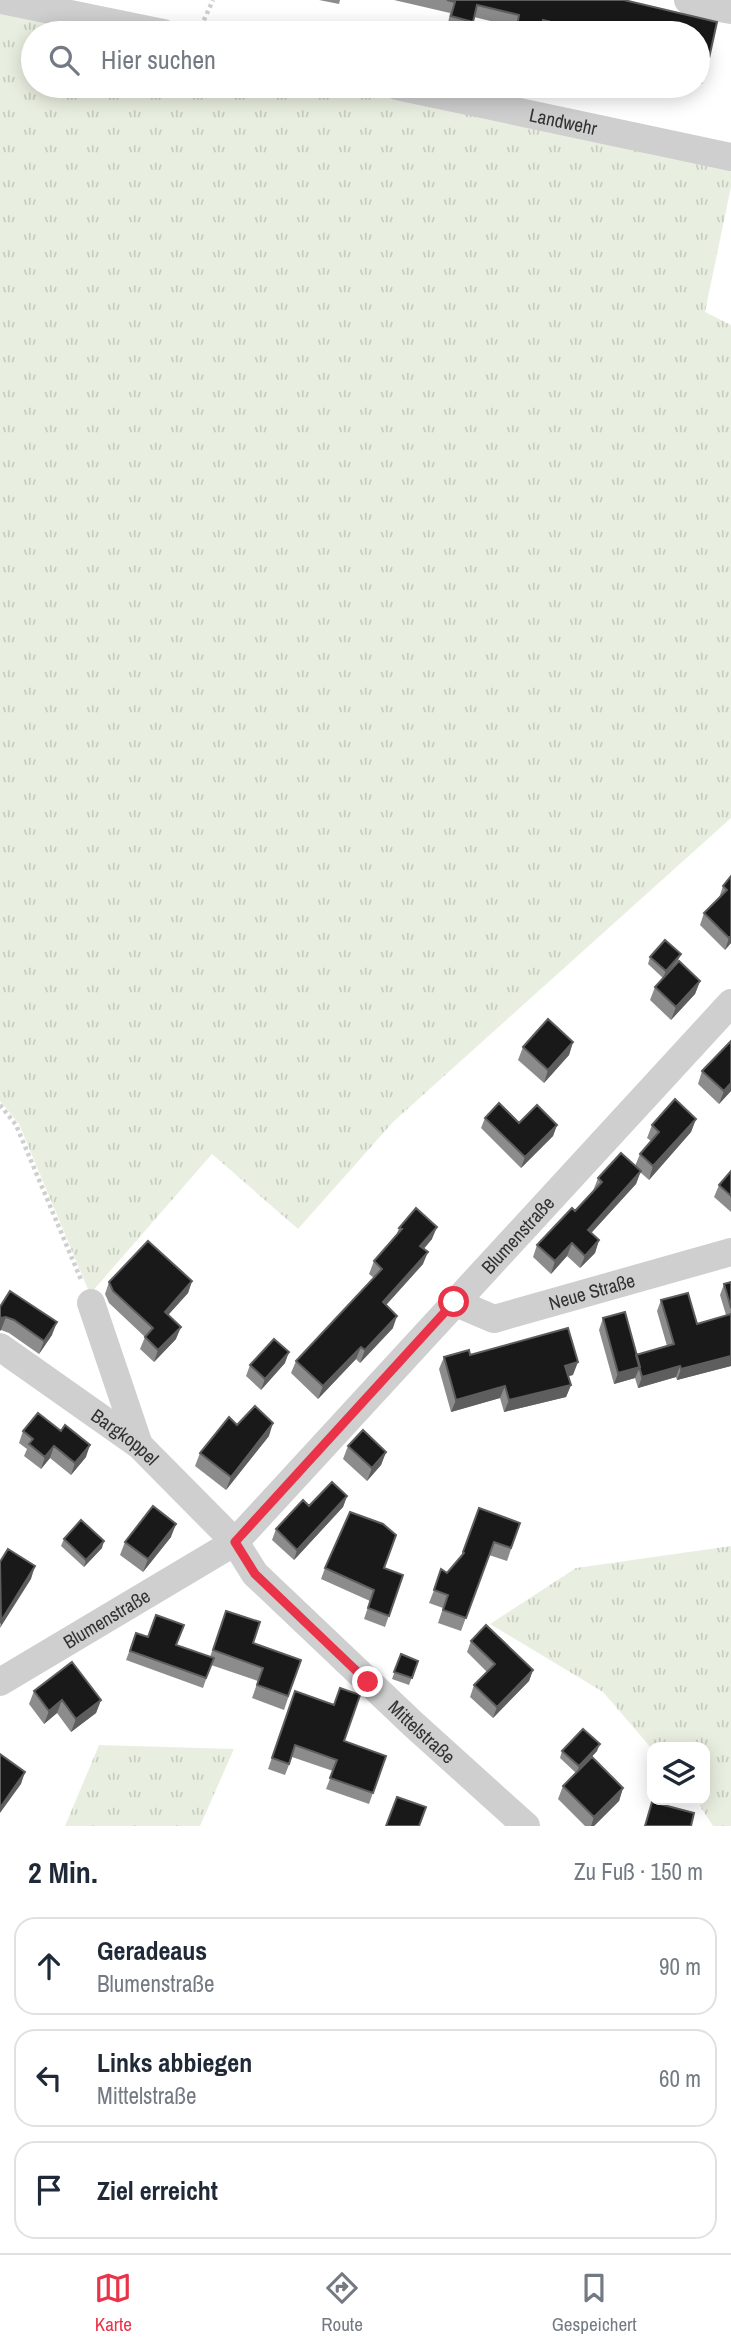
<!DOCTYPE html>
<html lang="de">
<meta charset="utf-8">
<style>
:root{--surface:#fff;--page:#f6f6f7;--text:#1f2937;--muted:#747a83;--line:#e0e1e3;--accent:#ea3348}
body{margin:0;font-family:"Archivo Narrow",sans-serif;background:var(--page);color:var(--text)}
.controls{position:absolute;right:21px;bottom:21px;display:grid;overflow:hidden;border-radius:14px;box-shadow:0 4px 18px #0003}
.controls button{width:63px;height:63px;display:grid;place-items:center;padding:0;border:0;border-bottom:2px solid var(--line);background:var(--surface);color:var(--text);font:35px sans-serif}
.stop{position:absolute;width:21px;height:21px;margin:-16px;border:5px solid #ea3348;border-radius:50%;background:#fff}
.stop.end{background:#ea3348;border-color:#fff;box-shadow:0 2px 7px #0008}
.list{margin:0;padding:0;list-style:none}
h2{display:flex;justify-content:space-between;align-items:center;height:91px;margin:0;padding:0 28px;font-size:30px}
h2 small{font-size:23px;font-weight:400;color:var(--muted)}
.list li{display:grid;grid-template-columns:46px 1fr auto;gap:21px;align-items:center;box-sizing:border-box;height:98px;margin:0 14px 14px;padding:0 14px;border:2px solid var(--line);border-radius:21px}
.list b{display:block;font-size:26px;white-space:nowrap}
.list p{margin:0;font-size:23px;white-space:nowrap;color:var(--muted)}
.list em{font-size:23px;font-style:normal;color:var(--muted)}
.icon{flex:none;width:38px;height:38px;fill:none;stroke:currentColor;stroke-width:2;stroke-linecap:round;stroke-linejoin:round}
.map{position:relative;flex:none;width:731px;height:1826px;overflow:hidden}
.search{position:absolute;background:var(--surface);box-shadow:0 4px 18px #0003;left:21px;right:21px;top:21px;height:77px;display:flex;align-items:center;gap:18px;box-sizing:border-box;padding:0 24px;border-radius:38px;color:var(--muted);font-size:26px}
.sheet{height:427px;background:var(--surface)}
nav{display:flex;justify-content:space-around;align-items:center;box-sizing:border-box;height:98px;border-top:2px solid var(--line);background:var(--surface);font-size:19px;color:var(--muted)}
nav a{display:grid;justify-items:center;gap:4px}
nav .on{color:var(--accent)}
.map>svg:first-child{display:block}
</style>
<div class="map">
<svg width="731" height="1826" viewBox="0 0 731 1826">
<defs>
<pattern id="grass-tufts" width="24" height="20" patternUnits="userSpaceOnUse" patternTransform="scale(1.75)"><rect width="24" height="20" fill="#e9efe0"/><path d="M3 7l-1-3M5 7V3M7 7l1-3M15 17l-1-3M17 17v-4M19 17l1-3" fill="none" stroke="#c8cdc1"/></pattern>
</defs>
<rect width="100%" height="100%" fill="#fff"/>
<!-- grass -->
<path fill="url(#grass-tufts)" d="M 0,7 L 123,33 L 33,33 L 33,86 L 366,86 L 731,165 L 731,187 L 705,312 L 731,325 L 731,818 L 393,1122 L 298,1229 L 212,1154 L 90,1294 L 19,1124 L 0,1101 Z
M 731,1546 L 731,1826 L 713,1826 L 696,1800 L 705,1800 L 705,1747 L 652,1749 L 603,1692 L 490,1624 L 576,1568 Z
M 99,1745 L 234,1749 L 200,1826 L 65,1826 Z"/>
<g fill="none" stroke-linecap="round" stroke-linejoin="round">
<!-- path -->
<path stroke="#cfcfcf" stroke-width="4.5" stroke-dasharray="3.5 3.5" stroke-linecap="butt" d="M 198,33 L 213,0
M 0,1105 L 16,1125 L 82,1282"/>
<!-- minor -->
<g stroke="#cfcfcf" stroke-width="28">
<path d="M 2,0 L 163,33"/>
<path d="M 688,0 L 695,4 L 731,10"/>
<path id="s1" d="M 397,86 L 731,157"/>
<path id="s2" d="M 454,1302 L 494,1319 L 731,1252"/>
<path d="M 91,1303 L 139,1445"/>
<path id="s3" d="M 0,1347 L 139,1445 L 235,1542 L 255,1574 L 413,1724 L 526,1826"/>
<path id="s4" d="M 0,1682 L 235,1542 L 731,1003"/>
</g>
</g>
<!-- wall -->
<path fill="#8c8c8c" d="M 319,0 L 340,0 L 339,4 Z
M 394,0 L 624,0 L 717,22 L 706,72 L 702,84 L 698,83 L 698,33 L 547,33 L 540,32 L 540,33 L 514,33 L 515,27 L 474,17 L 469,33 L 447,28 L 450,13 Z
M 653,86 L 674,86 L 670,98 L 651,94 Z
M 731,876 L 731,943 L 725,950 L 700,925 L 704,913 L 719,898 L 723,886 Z
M 650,957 L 678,960 L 663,978 L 648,964 Z
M 700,981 L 695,994 L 671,1020 L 650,1000 L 655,987 Z
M 573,1042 L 569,1055 L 544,1083 L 518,1060 L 523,1047 Z
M 702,1071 L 731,1091 L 719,1104 L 698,1084 Z
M 485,1118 L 519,1123 L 557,1125 L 553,1136 L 521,1168 L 481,1128 Z
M 696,1119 L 691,1132 L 649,1180 L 640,1172 L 636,1184 L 591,1233 L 599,1240 L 595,1253 L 580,1268 L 567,1256 L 551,1274 L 533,1257 L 537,1245 L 575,1211 L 593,1191 L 598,1178 L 635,1166 L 640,1154 L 651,1141 L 647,1138 L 652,1125 Z
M 731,1171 L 731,1212 L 714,1197 L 719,1185 Z
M 399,1228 L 432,1239 L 424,1249 L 423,1264 L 386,1305 L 393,1328 L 360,1363 L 356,1359 L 318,1399 L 291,1373 L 296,1361 L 374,1278 L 369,1274 L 374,1261 L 396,1236 Z
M 192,1281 L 188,1293 L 168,1315 L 176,1339 L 154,1362 L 140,1349 L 145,1337 L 109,1303 L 105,1294 L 109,1282 Z
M 731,1282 L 731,1366 L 677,1380 L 676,1377 L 638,1388 L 635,1378 L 614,1384 L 599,1330 L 603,1318 L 636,1355 L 667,1346 L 657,1311 L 661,1300 L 697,1324 L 726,1315 L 720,1295 L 724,1284 Z
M 0,1307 L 52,1335 L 39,1354 L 9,1333 L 1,1330 Z
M 470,1355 L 573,1375 L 568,1376 L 571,1385 L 566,1397 L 504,1412 L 500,1398 L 451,1412 L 439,1369 L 444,1357 Z
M 285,1363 L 261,1390 L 246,1376 L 250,1365 Z
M 237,1425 L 269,1436 L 226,1490 L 195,1466 L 200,1453 Z
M 23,1431 L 86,1457 L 71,1475 L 50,1458 L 41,1469 L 24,1456 L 27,1449 L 19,1443 Z
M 348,1446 L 386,1452 L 381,1465 L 367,1481 L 343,1459 Z
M 347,1496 L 343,1507 L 294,1560 L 272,1540 L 276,1529 L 309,1506 Z
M 479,1508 L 520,1523 L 507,1561 L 489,1555 L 461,1631 L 438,1623 L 443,1608 L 429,1603 L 434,1590 L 461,1557 Z
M 171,1537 L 143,1572 L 120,1555 L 125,1542 Z
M 64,1539 L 102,1548 L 84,1567 L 61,1546 Z
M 325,1568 L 384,1568 L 403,1575 L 385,1627 L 364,1619 L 370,1601 L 321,1579 Z
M 226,1611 L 253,1643 L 301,1660 L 284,1710 L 252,1698 L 258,1681 L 211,1665 L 203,1688 L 126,1660 L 136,1633 L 148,1637 L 176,1645 L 210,1657 Z
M 471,1641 L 533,1670 L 529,1681 L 493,1718 L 470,1697 L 474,1685 L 487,1672 L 467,1652 Z
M 401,1654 L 418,1661 L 409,1685 L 392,1679 Z
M 34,1691 L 101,1700 L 96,1713 L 71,1732 L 57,1713 L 44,1724 L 29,1704 Z
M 295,1691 L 344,1741 L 386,1756 L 369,1804 L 326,1789 L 333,1771 L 292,1757 L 285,1775 L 268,1769 Z
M 562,1751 L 597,1751 L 586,1763 L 623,1788 L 619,1801 L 594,1826 L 585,1826 L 558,1799 L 563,1786 L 576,1773 L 560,1758 Z"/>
<!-- shaded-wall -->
<path fill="#5e5e5e" d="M 731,936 L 731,943 L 725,950 L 729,938 Z
M 681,954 L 678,960 L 663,978 L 666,971 Z
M 700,981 L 695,994 L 671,1020 L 676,1007 Z
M 573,1042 L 569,1055 L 544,1083 L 548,1070 Z
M 731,1083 L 731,1091 L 719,1104 L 724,1091 Z
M 696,1119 L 691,1132 L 649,1180 L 653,1166 Z
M 557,1125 L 553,1136 L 521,1168 L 525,1157 Z
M 641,1171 L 636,1184 L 583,1242 L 588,1230 Z
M 437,1227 L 432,1239 L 415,1258 L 420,1246 Z
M 599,1240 L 595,1253 L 580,1268 L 585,1256 Z
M 572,1243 L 567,1256 L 551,1274 L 555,1261 Z
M 428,1252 L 423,1264 L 378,1314 L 383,1302 Z
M 192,1281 L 188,1293 L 160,1324 L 165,1312 Z
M 397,1316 L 393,1328 L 360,1363 L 365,1350 Z
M 6,1317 L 1,1330 L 0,1331 L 0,1318 Z
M 57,1322 L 52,1335 L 39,1354 L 44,1341 Z
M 181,1327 L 176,1339 L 154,1362 L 158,1350 Z
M 361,1347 L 356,1359 L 318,1399 L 323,1386 Z
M 289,1352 L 285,1363 L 261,1390 L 265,1379 Z
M 731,1356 L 731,1366 L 677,1380 L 681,1369 Z
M 578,1362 L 573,1375 L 561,1378 L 565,1366 Z
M 680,1366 L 676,1377 L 638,1388 L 642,1377 Z
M 640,1367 L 635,1378 L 614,1384 L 618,1373 Z
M 571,1385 L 566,1397 L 504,1412 L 509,1400 Z
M 505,1386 L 500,1398 L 451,1412 L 456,1400 Z
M 273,1423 L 269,1436 L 226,1490 L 231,1477 Z
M 90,1445 L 86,1457 L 71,1475 L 75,1463 Z
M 54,1446 L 50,1458 L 41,1469 L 45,1457 Z
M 386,1452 L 381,1465 L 367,1481 L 372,1468 Z
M 347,1496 L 343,1507 L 294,1560 L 297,1550 Z
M 176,1524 L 171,1537 L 143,1572 L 148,1559 Z
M 104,1541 L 102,1548 L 84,1567 L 86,1560 Z
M 35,1566 L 31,1579 L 0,1628 L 1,1621 Z
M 533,1670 L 529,1681 L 493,1718 L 497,1707 Z
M 62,1700 L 57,1713 L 44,1724 L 49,1711 Z
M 101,1700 L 96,1713 L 71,1732 L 76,1719 Z
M 600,1744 L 597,1751 L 577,1773 L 579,1766 Z
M 25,1772 L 21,1784 L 0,1813 L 0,1808 Z
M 623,1788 L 619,1801 L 594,1826 L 591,1826 L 594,1817 Z"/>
<!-- building -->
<path fill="#191919" stroke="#5e5e5e" stroke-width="2" d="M 447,0 L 624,0 L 717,22 L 706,72 L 698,70 L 698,33 L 583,33 L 584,30 L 543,20 L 540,32 L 517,27 L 519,15 L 477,5 L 473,22 L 451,16 L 455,2 Z
M 731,876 L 731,936 L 729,938 L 704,913 L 727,890 L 723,886 Z
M 665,940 L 681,954 L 666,971 L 650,957 Z
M 679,961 L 700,981 L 676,1007 L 655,987 Z
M 548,1019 L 573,1042 L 548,1070 L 523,1047 Z
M 731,1041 L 731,1083 L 724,1091 L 702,1071 Z
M 675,1099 L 696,1119 L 653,1166 L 640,1154 L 659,1132 L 652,1125 Z
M 499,1103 L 519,1123 L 537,1105 L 557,1125 L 525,1157 L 485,1118 Z
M 621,1153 L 641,1171 L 588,1230 L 599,1240 L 585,1256 L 572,1243 L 555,1261 L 537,1245 L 572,1208 L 575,1211 L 602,1182 L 598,1178 Z
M 731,1171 L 731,1196 L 719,1185 Z
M 416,1208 L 437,1227 L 420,1246 L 428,1252 L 383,1302 L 397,1316 L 365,1350 L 361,1347 L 323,1386 L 296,1361 L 382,1269 L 374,1261 L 402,1229 L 399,1228 Z
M 148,1241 L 192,1281 L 165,1312 L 181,1327 L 158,1350 L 145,1337 L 153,1328 L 113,1291 L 109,1282 Z
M 731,1282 L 731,1308 L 724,1284 Z
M 10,1291 L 57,1322 L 44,1341 L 14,1320 L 6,1317 L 0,1318 L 0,1307 Z
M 688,1293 L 697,1324 L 731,1314 L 731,1356 L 681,1369 L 680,1366 L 642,1377 L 636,1355 L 674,1344 L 661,1300 Z
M 625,1312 L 640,1367 L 618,1373 L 603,1318 Z
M 568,1328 L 578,1362 L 565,1366 L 571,1385 L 509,1400 L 505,1386 L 456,1400 L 444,1357 L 469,1350 L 470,1355 Z
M 274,1339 L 289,1352 L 265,1379 L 250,1365 Z
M 255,1406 L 273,1423 L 231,1477 L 200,1453 L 229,1417 L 237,1425 Z
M 38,1413 L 61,1431 L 65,1425 L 90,1445 L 75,1463 L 54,1446 L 45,1457 L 29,1444 L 33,1439 L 23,1431 Z
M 363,1430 L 386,1452 L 372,1468 L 348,1446 Z
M 332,1482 L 347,1496 L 297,1550 L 276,1529 L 303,1500 L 309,1506 Z
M 153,1506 L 176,1524 L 148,1559 L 125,1542 Z
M 479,1508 L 520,1523 L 511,1548 L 494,1542 L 466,1618 L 443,1610 L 448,1595 L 434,1590 L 441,1569 L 447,1573 L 464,1553 L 463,1552 Z
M 350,1512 L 383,1524 L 396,1535 L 384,1568 L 403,1575 L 389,1616 L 368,1608 L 374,1590 L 325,1568 Z
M 81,1520 L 104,1541 L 86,1560 L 64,1539 Z
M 8,1549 L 35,1566 L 1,1621 L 0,1562 Z
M 226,1611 L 260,1622 L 253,1643 L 301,1660 L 288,1696 L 257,1685 L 263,1668 L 213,1650 Z
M 156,1615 L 184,1625 L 176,1645 L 214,1658 L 206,1678 L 130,1651 L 136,1633 L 148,1637 Z
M 486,1625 L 533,1670 L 497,1707 L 474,1685 L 495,1664 L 471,1641 Z
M 401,1654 L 418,1661 L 412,1678 L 394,1672 Z
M 72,1662 L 101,1700 L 76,1719 L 62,1700 L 49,1711 L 34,1691 Z
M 340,1688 L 360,1695 L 344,1741 L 386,1756 L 373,1793 L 330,1778 L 337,1760 L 295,1745 L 289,1764 L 272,1758 L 295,1691 L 334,1705 Z
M 583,1729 L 600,1744 L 579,1766 L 562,1751 Z
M 0,1754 L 25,1772 L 0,1808 Z
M 592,1757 L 623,1788 L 594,1817 L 563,1786 Z
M 397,1797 L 426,1807 L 419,1826 L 386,1826 Z
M 652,1802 L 694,1813 L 691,1826 L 645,1826 Z"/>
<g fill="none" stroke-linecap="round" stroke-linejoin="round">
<!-- route -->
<path stroke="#ea3348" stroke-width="9" d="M 368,1682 L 255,1574 L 235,1542 L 454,1302"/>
</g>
<g text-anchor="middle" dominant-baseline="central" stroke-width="7" stroke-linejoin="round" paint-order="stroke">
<!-- street labels -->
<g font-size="19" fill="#323232" stroke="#fff">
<text stroke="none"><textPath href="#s1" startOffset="170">Landwehr</textPath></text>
<text stroke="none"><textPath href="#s4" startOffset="691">Blumenstraße</textPath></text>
<text stroke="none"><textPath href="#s2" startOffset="145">Neue Straße</textPath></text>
<text stroke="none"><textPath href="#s3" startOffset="154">Bargkoppel</textPath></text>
<text stroke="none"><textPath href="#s4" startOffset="124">Blumenstraße</textPath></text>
<text stroke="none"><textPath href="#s3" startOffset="574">Mittelstraße</textPath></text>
</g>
</g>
</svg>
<div class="controls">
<button><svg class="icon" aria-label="layers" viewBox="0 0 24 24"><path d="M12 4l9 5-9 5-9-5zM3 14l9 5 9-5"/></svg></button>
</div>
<div class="stop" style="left:454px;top:1302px"></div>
<div class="stop end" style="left:368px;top:1682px"></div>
<div class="search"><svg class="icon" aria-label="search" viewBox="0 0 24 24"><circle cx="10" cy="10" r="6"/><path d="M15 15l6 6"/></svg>Hier suchen</div>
</div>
<section class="sheet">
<h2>2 Min.<small>Zu Fuß · 150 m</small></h2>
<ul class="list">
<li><svg class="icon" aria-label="ahead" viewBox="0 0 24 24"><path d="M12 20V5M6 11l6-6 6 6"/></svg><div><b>Geradeaus</b><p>Blumenstraße</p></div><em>90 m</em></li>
<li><svg class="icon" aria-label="left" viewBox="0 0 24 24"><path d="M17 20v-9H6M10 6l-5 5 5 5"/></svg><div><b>Links abbiegen</b><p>Mittelstraße</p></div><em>60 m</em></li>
<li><svg class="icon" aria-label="arrive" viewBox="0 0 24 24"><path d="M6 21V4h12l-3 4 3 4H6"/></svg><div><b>Ziel erreicht</b></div></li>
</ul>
</section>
<nav>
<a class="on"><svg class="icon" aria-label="map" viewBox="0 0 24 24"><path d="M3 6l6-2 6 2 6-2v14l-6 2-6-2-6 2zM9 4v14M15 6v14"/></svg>Karte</a>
<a><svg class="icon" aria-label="directions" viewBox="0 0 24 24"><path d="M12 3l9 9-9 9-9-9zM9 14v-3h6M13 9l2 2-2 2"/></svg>Route</a>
<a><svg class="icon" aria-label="saved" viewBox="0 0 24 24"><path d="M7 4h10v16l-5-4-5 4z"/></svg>Gespeichert</a>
</nav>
